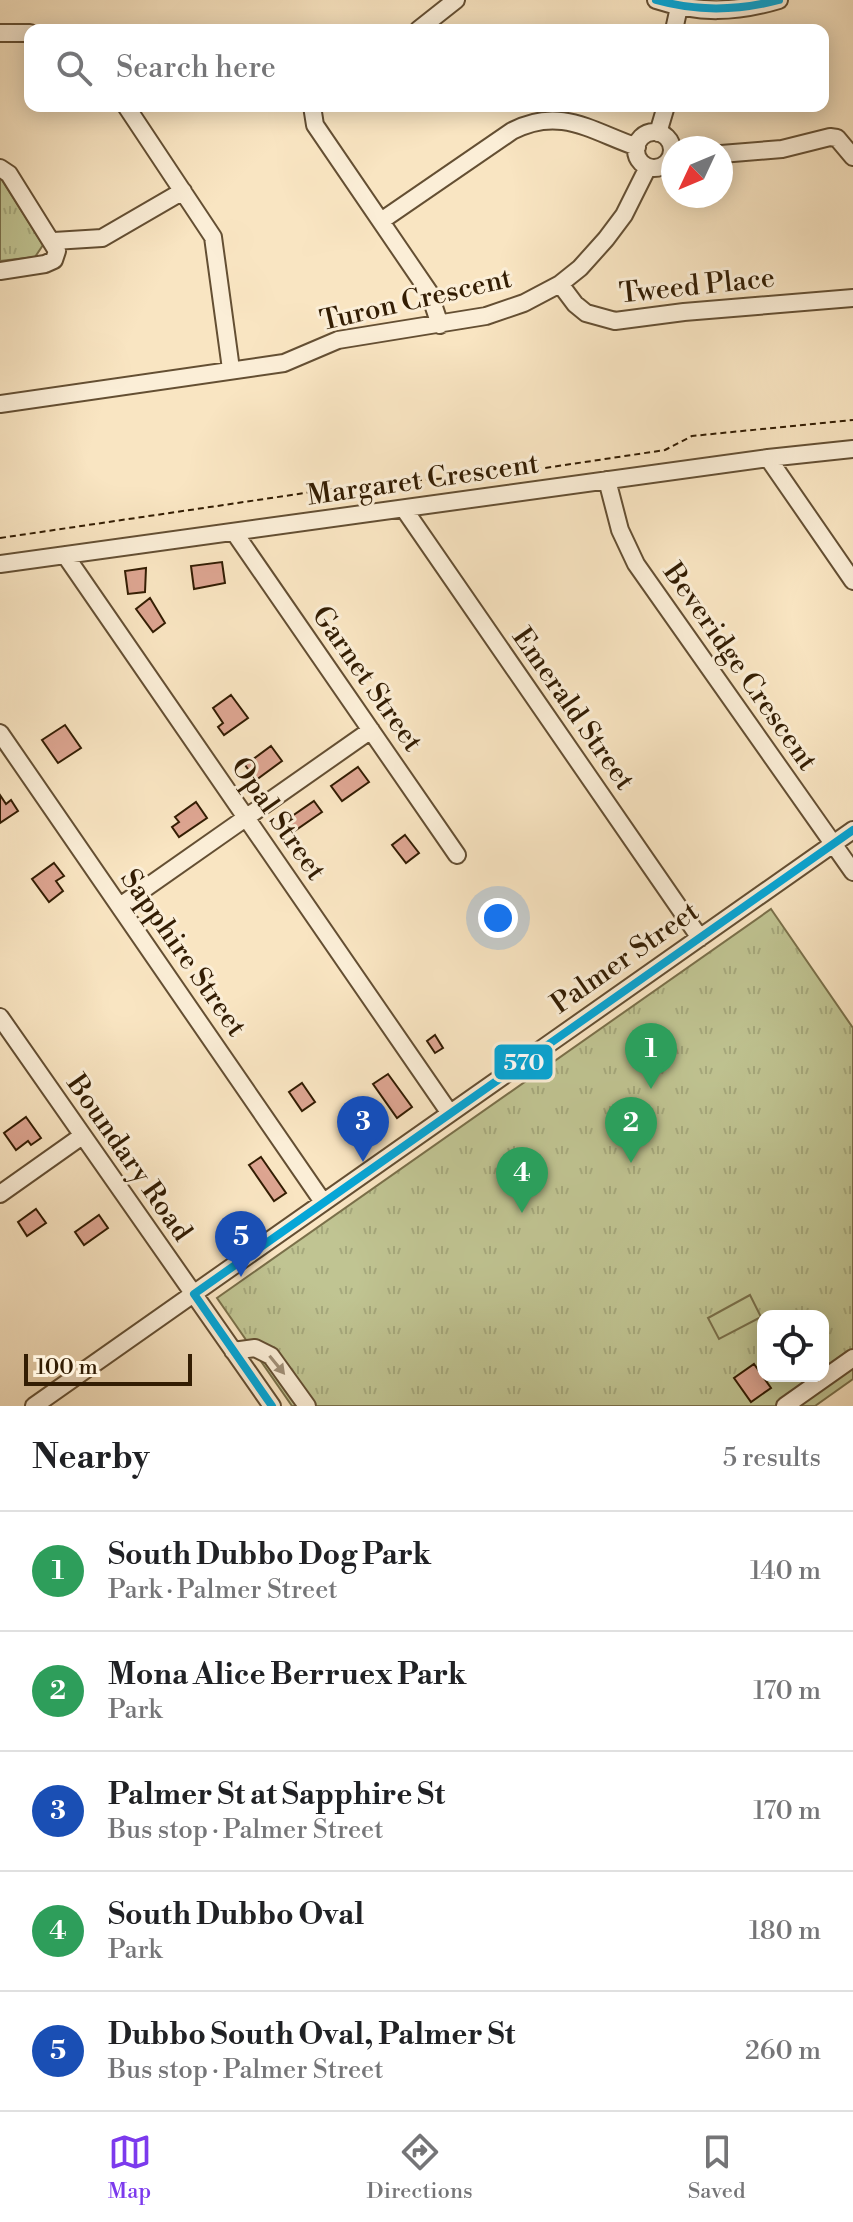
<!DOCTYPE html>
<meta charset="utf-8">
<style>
:root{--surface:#fff;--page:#f2f2f2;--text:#202124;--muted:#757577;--line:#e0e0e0;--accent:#7c3aed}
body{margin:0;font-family:"Libre Bodoni",serif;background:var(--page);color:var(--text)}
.controls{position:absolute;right:24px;bottom:24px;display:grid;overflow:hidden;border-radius:16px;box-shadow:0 4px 20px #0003}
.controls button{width:72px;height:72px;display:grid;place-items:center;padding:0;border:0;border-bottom:2px solid var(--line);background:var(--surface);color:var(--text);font:40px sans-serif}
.compass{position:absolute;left:661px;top:136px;width:72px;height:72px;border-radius:50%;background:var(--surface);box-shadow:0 4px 20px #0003;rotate:226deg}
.scale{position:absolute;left:24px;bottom:20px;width:168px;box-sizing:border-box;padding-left:8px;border:4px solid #331d03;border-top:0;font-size:22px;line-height:28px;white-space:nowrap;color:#331d03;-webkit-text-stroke:6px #fbeed7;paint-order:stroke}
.you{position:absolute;left:498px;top:918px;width:28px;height:28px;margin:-20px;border:6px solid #fff;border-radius:50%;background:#1a73e8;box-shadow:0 0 0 12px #1a73e833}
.badge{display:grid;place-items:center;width:52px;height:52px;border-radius:50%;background:var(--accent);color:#fff;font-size:26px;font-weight:700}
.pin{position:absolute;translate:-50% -66px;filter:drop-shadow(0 2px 4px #0008)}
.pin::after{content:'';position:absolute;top:42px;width:28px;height:24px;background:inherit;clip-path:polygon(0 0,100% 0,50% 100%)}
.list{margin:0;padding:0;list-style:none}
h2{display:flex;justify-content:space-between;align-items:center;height:104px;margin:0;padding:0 32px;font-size:34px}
h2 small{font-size:26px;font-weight:400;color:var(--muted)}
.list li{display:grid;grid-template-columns:52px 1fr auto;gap:24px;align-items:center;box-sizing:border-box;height:120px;padding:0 32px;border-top:2px solid var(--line)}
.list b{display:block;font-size:30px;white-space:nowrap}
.list p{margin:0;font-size:26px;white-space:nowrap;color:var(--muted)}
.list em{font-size:26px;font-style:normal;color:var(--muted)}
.icon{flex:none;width:44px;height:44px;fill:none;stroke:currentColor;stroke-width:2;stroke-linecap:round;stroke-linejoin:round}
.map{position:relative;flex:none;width:853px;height:1406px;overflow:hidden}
.search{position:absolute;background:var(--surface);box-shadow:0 4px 20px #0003;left:24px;right:24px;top:24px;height:88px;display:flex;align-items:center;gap:20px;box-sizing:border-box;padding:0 28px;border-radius:16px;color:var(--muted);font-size:30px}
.sheet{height:704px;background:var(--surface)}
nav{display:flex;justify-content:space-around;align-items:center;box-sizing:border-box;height:112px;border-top:2px solid var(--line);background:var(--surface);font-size:22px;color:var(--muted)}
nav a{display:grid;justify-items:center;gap:4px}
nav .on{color:var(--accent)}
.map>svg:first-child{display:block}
</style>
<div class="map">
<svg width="853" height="1406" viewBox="0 0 853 1406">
<defs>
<pattern id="grass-tufts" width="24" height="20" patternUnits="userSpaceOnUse" patternTransform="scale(2)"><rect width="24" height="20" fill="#c0c492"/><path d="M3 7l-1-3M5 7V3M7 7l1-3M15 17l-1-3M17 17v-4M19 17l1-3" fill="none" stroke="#a5a87c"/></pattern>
</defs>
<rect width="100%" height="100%" fill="#f9e5c2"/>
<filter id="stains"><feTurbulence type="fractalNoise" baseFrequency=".0025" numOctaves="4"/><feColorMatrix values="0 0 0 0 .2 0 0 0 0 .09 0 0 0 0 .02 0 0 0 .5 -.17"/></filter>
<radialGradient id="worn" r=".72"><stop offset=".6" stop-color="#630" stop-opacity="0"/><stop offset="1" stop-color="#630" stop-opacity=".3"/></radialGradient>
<!-- grass -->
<path fill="url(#grass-tufts)" stroke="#7a704a" stroke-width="2" fill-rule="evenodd" d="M 0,177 L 43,245 L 35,257 L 0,261 Z
M 771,909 L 853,1028 L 853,1379 L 815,1406 L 292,1406 L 217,1298 ZM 763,1316 L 823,1316 L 823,1376 L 763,1376 Z"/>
<!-- pitch -->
<path fill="#c0c492" stroke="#7a704a" stroke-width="2" d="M 750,1295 L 761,1317 L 719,1339 L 708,1318 Z"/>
<!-- building -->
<path fill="#dda591" stroke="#331d03" stroke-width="2" d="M 222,562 L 225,583 L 194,589 L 191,566 Z
M 146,568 L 145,592 L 128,594 L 125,571 Z
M 150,598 L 165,623 L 153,632 L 136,609 Z
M 231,695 L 248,718 L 224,735 L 218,727 L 223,723 L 213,708 Z
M 65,725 L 81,748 L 58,763 L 42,740 Z
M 271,746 L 282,761 L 256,780 L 245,765 Z
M 358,767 L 369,782 L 342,801 L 331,786 Z
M 0,795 L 6,804 L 11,800 L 18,811 L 0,823 Z
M 314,801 L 322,812 L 293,832 L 285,821 Z
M 196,802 L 207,818 L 179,837 L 172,827 L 179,822 L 175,817 Z
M 405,835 L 419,853 L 406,863 L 392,845 Z
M 54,863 L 64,876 L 56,881 L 63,891 L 49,902 L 32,879 Z
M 435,1035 L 443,1048 L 435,1053 L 427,1041 Z
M 388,1074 L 412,1107 L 397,1118 L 373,1084 Z
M 302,1083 L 315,1102 L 302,1111 L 289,1092 Z
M 348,1104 L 381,1121 L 372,1137 L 340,1119 Z
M 26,1117 L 41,1138 L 31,1145 L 28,1141 L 16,1150 L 4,1133 Z
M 261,1157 L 286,1193 L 274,1201 L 249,1165 Z
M 36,1209 L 46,1223 L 27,1236 L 18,1222 Z
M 99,1215 L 108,1228 L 84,1245 L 75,1232 Z
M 754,1364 L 771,1388 L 751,1402 L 734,1378 Z"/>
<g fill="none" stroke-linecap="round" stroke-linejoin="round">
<defs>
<path id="minor" d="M 656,0 C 698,14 736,13 779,0
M 418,30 L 456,0
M 674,30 L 679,7
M 0,33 L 30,33
M 126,106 L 213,237 L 231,369
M 312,106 L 315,125 L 429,292 L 440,325
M636 150a18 18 0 1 1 36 0a18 18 0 1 1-36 0Z
M 658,133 L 666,106
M 721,154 L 782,149 L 830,137 L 837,138 L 853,157
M 0,168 L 9,174 L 57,251 L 54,260 L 45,264 L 0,271
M 381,221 L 512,131 C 560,106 591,131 637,147
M 54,241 L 102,238 L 183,191
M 560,284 L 575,304 L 586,313 L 615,321 L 684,312 L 853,298
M 0,404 L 284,363 L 338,340 L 486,316 L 524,303 L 560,284 L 580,268 L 606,239 L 624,215 L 648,167
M 768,458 L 853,581
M 607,480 L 620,530 L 636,564 L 853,872
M 404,509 L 700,938
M 234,532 L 457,855
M 65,555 L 449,1112
M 0,564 L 768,458 L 853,449
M 0,733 L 323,1202
M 120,906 L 371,730
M 0,1017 L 272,1406
M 0,1194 L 82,1136
M 233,1351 L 255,1348 L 271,1356 L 307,1406
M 34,1406 L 853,830
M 785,1406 L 853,1358"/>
</defs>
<!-- minor casing -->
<use href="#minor" stroke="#644f33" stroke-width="20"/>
<!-- path -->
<path stroke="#331d03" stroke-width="2" stroke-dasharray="6 4" stroke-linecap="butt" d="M 0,538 L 366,484 L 505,474 L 665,450 L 692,436 L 853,420"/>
<!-- minor -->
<use href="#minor" stroke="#fbeed7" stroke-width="16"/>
<defs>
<path id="bus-1" d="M 656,0 C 698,12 737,11 779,0
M 194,1294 L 853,830
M 194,1294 L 272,1406"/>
</defs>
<!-- bus-1 casing -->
<use href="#bus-1" stroke="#fbeed7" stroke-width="14"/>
<!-- bus-1 -->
<use href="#bus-1" stroke="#05a6d7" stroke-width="8"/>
</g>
<!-- one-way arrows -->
<defs><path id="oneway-solid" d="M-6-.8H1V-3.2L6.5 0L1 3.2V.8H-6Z" transform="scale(2)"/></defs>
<use fill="#a19078" href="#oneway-solid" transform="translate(277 1365) rotate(51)"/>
<g text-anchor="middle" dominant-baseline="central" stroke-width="6" stroke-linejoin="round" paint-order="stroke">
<!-- street labels -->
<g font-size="28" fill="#331d03" stroke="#fbeed7">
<text transform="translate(697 286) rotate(-6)">Tweed Place</text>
<text transform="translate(416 300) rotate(-13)">Turon Crescent</text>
<text transform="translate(423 480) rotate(-8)">Margaret Crescent</text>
<text transform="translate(740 667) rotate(55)">Beveridge Crescent</text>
<text transform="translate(367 679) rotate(55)">Garnet Street</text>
<text transform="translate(573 709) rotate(55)">Emerald Street</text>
<text transform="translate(278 819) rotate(55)">Opal Street</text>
<text transform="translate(183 953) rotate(55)">Sapphire Street</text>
<text transform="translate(625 958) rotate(-35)">Palmer Street</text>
<text transform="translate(129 1158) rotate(55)">Boundary Road</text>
</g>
</g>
<rect stroke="#fbeed7" stroke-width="3" x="493" y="1043" width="61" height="38" rx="8" fill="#05a6d7"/>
<g font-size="22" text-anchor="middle" font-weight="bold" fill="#fff">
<text x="524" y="1070">570</text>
</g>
<rect width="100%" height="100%" filter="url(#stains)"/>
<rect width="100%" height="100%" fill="url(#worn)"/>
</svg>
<div class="controls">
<button><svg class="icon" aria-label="locate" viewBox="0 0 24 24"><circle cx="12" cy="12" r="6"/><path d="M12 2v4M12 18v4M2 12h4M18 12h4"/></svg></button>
</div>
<svg class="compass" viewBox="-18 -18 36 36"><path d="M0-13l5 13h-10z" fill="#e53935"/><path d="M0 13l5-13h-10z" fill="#757577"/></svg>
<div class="scale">100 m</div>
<div class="you"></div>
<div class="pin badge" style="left:651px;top:1089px;background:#2e9e5b">1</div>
<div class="pin badge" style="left:631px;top:1163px;background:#2e9e5b">2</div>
<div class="pin badge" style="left:363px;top:1162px;background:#1a4fb4">3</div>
<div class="pin badge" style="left:522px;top:1213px;background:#2e9e5b">4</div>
<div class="pin badge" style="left:241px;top:1277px;background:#1a4fb4">5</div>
<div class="search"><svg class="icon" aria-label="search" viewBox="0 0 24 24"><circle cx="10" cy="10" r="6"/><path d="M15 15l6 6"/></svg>Search here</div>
</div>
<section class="sheet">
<h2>Nearby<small>5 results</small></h2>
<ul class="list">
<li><span class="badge" style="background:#2e9e5b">1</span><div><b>South Dubbo Dog Park</b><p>Park · Palmer Street</p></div><em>140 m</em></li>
<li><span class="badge" style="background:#2e9e5b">2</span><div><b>Mona Alice Berruex Park</b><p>Park</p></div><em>170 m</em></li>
<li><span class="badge" style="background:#1a4fb4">3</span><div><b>Palmer St at Sapphire St</b><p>Bus stop · Palmer Street</p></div><em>170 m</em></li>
<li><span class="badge" style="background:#2e9e5b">4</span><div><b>South Dubbo Oval</b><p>Park</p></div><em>180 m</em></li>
<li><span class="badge" style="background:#1a4fb4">5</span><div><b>Dubbo South Oval, Palmer St</b><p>Bus stop · Palmer Street</p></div><em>260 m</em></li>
</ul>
</section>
<nav>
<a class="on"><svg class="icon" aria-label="map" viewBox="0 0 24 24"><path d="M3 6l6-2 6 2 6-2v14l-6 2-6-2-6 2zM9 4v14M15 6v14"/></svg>Map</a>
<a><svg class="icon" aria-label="directions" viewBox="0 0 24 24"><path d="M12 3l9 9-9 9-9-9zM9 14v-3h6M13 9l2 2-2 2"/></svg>Directions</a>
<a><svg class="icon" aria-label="saved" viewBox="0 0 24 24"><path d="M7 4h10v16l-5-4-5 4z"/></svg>Saved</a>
</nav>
